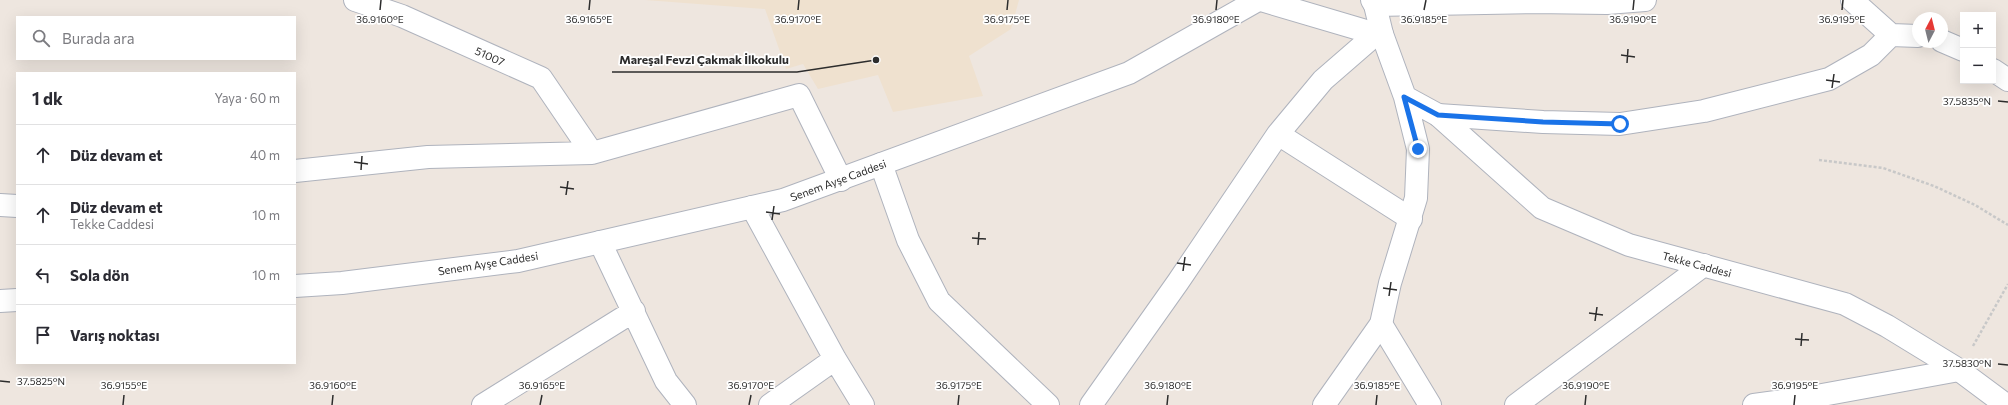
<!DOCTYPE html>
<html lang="tr">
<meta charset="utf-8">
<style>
:root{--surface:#fff;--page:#f7f7f7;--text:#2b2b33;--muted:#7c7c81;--line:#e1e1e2}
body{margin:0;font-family:Commissioner,sans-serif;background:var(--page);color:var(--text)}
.controls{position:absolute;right:12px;top:12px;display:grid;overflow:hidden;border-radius:0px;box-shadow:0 4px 16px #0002}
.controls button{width:36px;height:36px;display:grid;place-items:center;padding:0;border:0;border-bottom:1px solid var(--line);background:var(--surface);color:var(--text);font:20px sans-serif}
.compass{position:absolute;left:1912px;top:12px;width:36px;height:36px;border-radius:50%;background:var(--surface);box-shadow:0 4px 16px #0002;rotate:7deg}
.stop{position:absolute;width:12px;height:12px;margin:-9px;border:3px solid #1a73e8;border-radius:50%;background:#fff}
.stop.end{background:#1a73e8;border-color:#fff;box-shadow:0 1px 4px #0008}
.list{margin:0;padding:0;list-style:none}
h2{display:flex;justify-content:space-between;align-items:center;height:52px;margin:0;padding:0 16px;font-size:17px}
h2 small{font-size:13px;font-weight:400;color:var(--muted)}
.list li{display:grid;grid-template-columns:26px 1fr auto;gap:12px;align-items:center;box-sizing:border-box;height:60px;padding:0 16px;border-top:1px solid var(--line)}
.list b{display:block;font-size:15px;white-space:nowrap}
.list p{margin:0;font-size:13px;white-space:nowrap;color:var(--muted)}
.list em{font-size:13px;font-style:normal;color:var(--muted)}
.icon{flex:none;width:22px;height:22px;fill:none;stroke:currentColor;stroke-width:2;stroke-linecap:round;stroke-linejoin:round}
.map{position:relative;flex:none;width:2008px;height:405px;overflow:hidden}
.search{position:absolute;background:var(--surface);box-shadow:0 4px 16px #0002;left:16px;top:16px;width:280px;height:44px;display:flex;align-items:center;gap:10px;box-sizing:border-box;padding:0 14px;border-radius:0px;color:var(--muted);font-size:15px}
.panel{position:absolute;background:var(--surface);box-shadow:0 4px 16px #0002;left:16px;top:72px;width:280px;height:292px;border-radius:0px}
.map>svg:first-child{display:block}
</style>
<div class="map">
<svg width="2008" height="405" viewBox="0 0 2008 405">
<rect width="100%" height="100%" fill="#eee6df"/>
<!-- education -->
<path fill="#efe1cf" d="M 645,0 L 1019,0 L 1011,29 L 969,56 L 983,96 L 893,112 L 878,75 L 818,89 L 803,64 L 786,69 L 765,9 Z"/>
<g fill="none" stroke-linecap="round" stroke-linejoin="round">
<defs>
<path id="street" d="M 355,0 L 402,16 L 541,78 L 592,153
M 1261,0 L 1376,34 L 1382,34
M 1852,0 L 1891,35 L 1918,36
M 1375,5 L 1533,2 L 1607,3 L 1645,0
M 1942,41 L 1963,50
M 1993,70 L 2008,80
M 1438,115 L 1543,122 L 1620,124 L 1704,111 L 1829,79 L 1871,55 L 1891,35
M 1278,134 L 1411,219
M 881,164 L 908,240 L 939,301 L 1048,405
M 295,171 L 428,157 L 592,153 L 799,95 L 841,180
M 0,205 L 17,206
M 752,207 L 835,359 L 863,405
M 600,242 L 666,381 L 685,405
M 1381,324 L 1430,405
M 483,405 L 634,311
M 770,405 L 835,359
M 1091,405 L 1178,282 L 1278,134 L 1323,80 L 1376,34
M 1516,405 L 1704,265
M 1754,405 L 1811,397 L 1959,370"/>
<path id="secondary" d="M 1405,97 L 1438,115 L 1542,208 L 1629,245 L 1845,304 L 1887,326 L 1959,370 L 2006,405
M 295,286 L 342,283 L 518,261 L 783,200 L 1129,73 L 1258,0
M 0,301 L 17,300
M 1324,405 L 1381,324 L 1390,283 L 1416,198 L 1418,149 L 1405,97 L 1382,34 L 1375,5 L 1372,0"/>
</defs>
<!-- street casing -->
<use href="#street" stroke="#afb3bd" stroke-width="24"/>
<!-- secondary casing -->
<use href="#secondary" stroke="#afb3bd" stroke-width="24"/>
<!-- path -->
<path stroke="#c8c8c8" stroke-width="2.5" stroke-dasharray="3 2" stroke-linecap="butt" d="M 1819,160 L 1883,168 L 1934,186 L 1975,205 L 2008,225
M 1973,346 L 2008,284"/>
<!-- street -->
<use href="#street" stroke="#fff" stroke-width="22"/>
<!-- secondary -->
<use href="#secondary" stroke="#fff" stroke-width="22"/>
</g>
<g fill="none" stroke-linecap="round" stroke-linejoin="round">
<!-- route -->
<path stroke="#1a73e8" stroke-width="5" d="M 1418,149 L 1404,97 L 1438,115 L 1543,122 L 1620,124"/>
</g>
<!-- ticks -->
<path fill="none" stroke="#2d2d2d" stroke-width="1.5" d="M 380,10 L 381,0M 589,10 L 590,0M 798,10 L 799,0M 1007,10 L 1008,0M 1216,10 L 1217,0M 1424,10 L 1426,0M 1633,10 L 1634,0M 1842,10 L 1843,0M 1621,55 L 1635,57M 1627,63 L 1628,49M 1826,80 L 1840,82M 1832,88 L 1834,74M 1998,101 L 2008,102M 354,162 L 368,164M 361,170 L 362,156M 560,187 L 574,189M 566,195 L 568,181M 766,212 L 780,214M 772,220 L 774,206M 972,238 L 986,239M 978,245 L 979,232M 1177,263 L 1191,265M 1183,271 L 1185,257M 1383,288 L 1397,290M 1389,296 L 1391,282M 1589,313 L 1603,315M 1595,321 L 1597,307M 1795,339 L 1809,340M 1801,346 L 1802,333M 1998,364 L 2008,365M 0,381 L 10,382M 123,405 L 124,395M 332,405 L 333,395M 540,405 L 542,395M 749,405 L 751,395M 958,405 L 959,395M 1167,405 L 1168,395M 1376,405 L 1377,395M 1585,405 L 1586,395M 1794,405 L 1795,395"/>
<g text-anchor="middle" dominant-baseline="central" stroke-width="3.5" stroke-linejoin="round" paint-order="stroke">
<!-- street labels -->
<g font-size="11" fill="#2d2d2d" stroke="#fff">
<text transform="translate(490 56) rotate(24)">51007</text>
<text transform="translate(838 180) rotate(-20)">Senem Ayşe Caddesi</text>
<text transform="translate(488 263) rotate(-9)">Senem Ayşe Caddesi</text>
<text transform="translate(1697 264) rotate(15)">Tekke Caddesi</text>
</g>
</g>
<g font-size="10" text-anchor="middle" fill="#2d2d2d" stroke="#fff" stroke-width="3.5" stroke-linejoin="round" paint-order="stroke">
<text x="380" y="23">36.9160°E</text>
<text x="589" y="23">36.9165°E</text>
<text x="798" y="23">36.9170°E</text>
<text x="1007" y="23">36.9175°E</text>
<text x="1216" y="23">36.9180°E</text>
<text x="1424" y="23">36.9185°E</text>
<text x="1633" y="23">36.9190°E</text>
<text x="1842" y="23">36.9195°E</text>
<text x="1967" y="105">37.5835°N</text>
<text x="1967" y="367">37.5830°N</text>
<text x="41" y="385">37.5825°N</text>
<text x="124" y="389">36.9155°E</text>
<text x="333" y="389">36.9160°E</text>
<text x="542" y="389">36.9165°E</text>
<text x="751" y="389">36.9170°E</text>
<text x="959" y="389">36.9175°E</text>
<text x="1168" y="389">36.9180°E</text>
<text x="1377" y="389">36.9185°E</text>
<text x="1586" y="389">36.9190°E</text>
<text x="1795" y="389">36.9195°E</text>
</g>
<!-- callouts -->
<path fill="none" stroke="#2d2d2d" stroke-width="1.5" d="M876 60L797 72H612"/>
<circle fill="#2d2d2d" stroke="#fff" stroke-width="1.5" cx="876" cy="60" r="4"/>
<g font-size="12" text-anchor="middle" font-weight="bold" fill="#2d2d2d" stroke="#fff" stroke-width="3.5" stroke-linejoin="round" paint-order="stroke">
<text x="704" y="64">Mareşal Fevzi Çakmak İlkokulu</text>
</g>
</svg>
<div class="controls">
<button>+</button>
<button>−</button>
</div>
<svg class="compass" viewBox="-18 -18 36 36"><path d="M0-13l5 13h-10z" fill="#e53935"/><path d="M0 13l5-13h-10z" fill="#7c7c81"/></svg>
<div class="stop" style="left:1620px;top:124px"></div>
<div class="stop end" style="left:1418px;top:149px"></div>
<div class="search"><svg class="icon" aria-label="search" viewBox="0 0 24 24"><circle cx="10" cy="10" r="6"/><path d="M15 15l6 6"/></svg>Burada ara</div>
<section class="panel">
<h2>1 dk<small>Yaya · 60 m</small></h2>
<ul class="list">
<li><svg class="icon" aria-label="ahead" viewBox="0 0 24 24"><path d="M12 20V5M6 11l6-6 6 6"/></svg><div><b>Düz devam et</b></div><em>40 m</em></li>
<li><svg class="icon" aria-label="ahead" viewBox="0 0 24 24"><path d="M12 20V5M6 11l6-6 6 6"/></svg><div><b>Düz devam et</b><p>Tekke Caddesi</p></div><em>10 m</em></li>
<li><svg class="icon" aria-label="left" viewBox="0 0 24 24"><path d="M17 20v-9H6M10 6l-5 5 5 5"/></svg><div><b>Sola dön</b></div><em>10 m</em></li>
<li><svg class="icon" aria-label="arrive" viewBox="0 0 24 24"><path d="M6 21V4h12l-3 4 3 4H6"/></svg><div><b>Varış noktası</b></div></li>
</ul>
</section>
</div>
